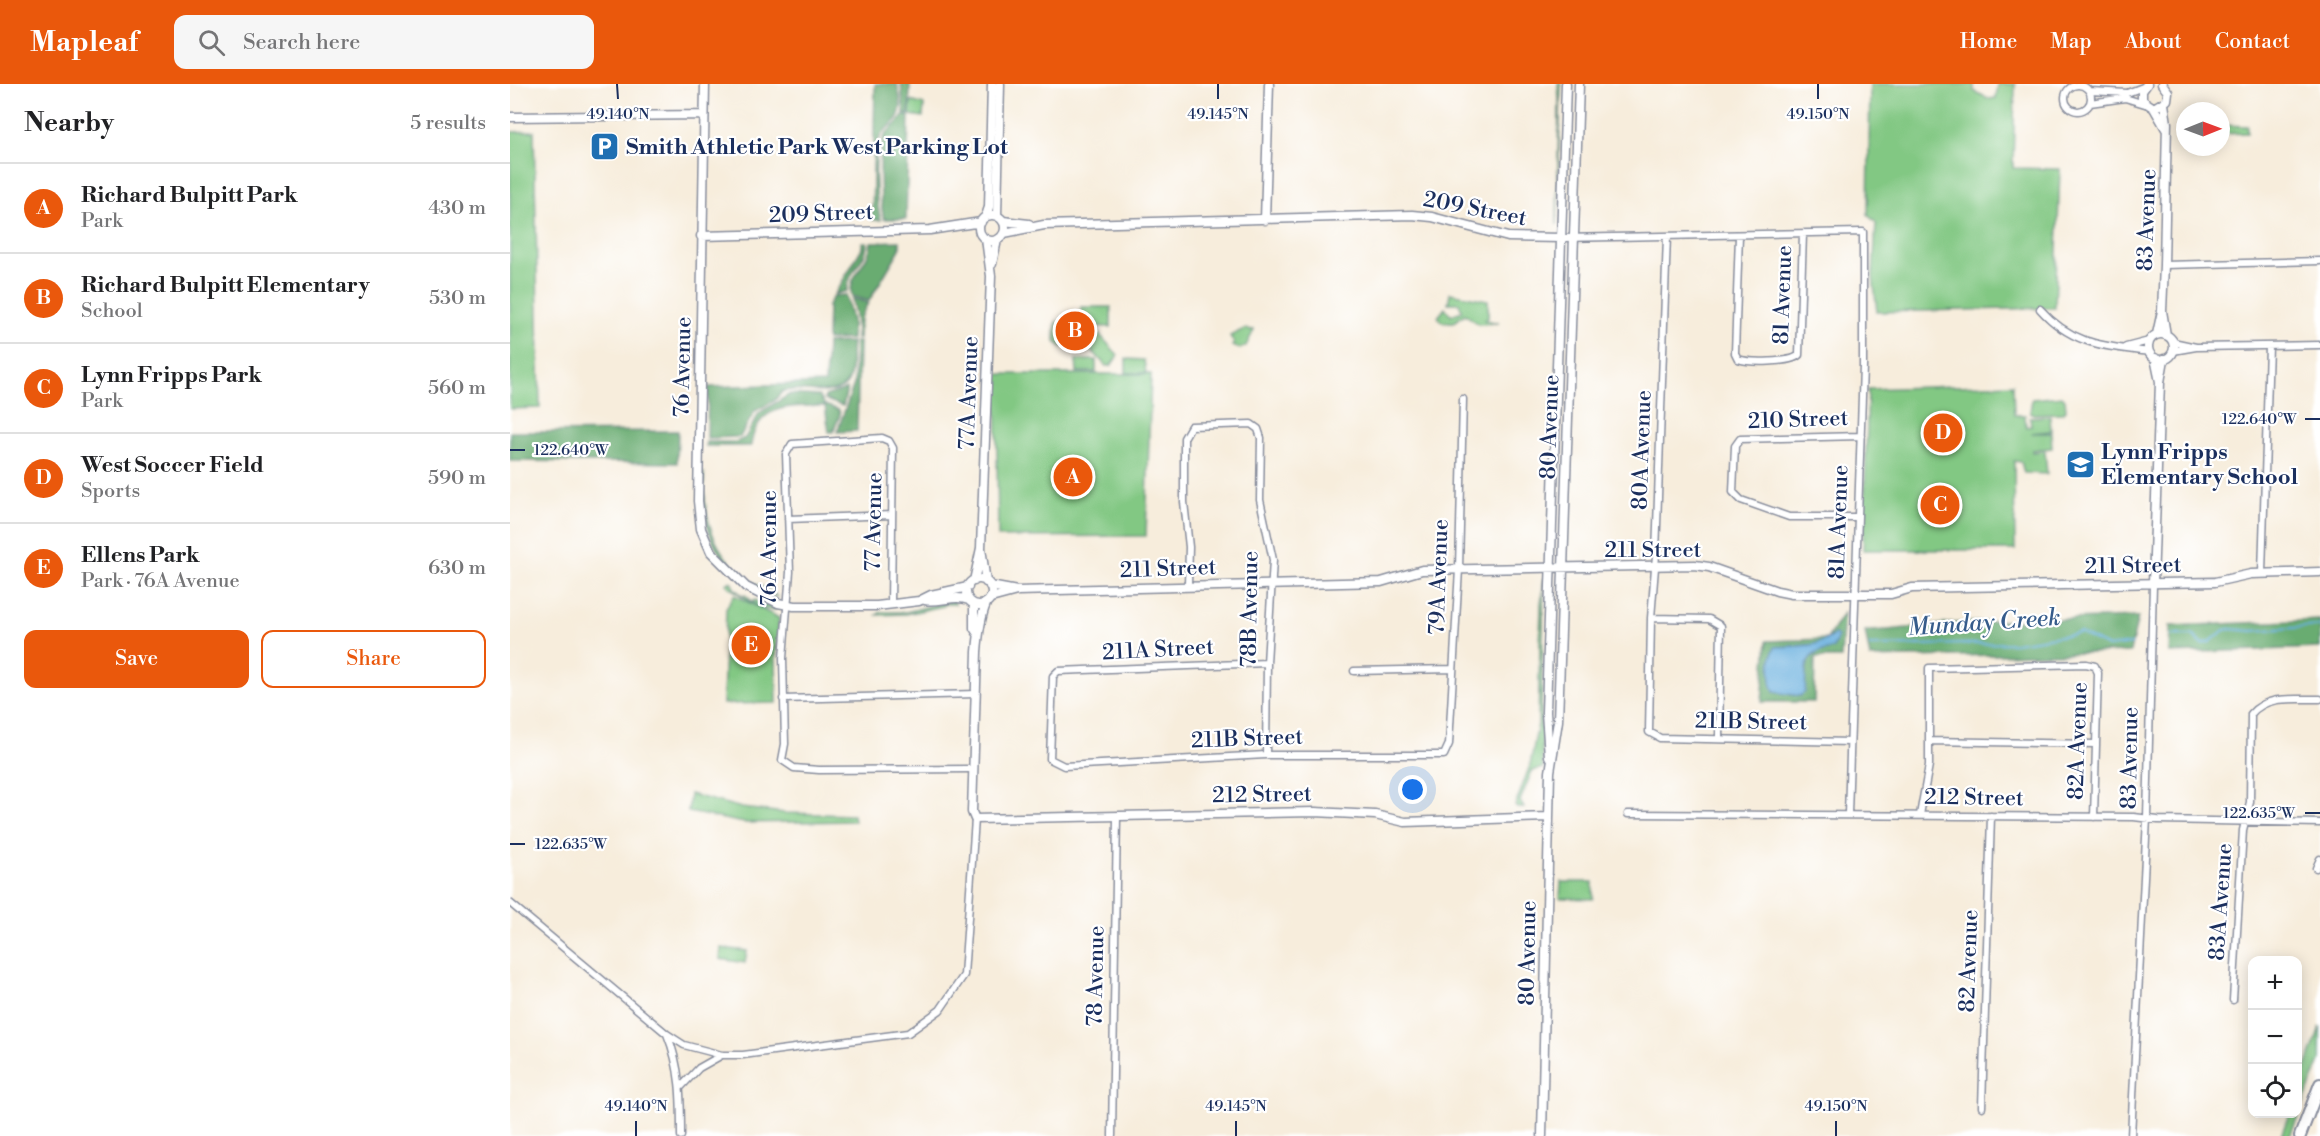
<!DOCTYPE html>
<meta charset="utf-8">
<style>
:root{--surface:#fff;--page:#f6f6f6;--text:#202124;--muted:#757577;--line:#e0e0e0;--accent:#ea580c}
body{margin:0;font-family:"Libre Bodoni",serif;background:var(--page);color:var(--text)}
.controls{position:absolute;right:18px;bottom:18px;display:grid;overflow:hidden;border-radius:12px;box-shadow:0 3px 15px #0003}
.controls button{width:54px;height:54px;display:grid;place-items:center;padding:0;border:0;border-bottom:2px solid var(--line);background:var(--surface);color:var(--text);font:30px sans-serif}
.compass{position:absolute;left:1666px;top:18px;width:54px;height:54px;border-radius:50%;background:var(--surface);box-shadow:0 3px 15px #0003;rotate:89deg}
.you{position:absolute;left:903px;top:706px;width:21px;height:21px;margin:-15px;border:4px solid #fff;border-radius:50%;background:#1a73e8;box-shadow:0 0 0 9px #1a73e833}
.badge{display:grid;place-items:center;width:39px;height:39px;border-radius:50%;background:var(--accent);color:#fff;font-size:20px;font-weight:700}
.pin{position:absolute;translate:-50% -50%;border:3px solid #fff;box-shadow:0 2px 6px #0006}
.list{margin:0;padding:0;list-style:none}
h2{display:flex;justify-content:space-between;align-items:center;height:78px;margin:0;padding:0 24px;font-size:26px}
h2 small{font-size:20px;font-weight:400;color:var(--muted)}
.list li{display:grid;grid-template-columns:39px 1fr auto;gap:18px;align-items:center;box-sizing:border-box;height:90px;padding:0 24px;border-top:2px solid var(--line)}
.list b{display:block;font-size:22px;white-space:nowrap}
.list p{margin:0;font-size:20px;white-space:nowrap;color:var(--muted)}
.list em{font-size:20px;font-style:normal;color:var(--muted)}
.actions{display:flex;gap:12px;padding:18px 24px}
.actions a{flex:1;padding:14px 0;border:2px solid var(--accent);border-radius:12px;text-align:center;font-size:21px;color:var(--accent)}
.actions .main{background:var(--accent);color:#fff}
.icon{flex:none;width:33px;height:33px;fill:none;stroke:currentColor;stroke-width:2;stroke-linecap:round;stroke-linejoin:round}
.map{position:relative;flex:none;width:1810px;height:1052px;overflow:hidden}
header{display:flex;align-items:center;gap:36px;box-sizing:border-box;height:84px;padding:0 30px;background:var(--accent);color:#fff}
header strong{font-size:28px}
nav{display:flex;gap:33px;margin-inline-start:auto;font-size:21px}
.search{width:420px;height:54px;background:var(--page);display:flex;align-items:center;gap:15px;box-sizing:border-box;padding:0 21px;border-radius:12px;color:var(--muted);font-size:22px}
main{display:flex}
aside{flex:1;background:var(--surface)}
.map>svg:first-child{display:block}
</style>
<header>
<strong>Mapleaf</strong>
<div class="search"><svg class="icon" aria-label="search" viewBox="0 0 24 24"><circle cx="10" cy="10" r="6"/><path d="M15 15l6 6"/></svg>Search here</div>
<nav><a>Home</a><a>Map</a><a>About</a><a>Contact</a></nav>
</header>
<main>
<aside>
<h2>Nearby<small>5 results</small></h2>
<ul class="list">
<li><span class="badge">A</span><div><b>Richard Bulpitt Park</b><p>Park</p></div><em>430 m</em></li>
<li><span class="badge">B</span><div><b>Richard Bulpitt Elementary</b><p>School</p></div><em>530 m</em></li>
<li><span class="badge">C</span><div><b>Lynn Fripps Park</b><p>Park</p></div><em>560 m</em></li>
<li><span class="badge">D</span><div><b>West Soccer Field</b><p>Sports</p></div><em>590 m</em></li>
<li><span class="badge">E</span><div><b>Ellens Park</b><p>Park · 76A Avenue</p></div><em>630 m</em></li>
</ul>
<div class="actions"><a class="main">Save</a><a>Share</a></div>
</aside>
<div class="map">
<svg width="1810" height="1052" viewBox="0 0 1810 1052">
<rect width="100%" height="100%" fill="#fff"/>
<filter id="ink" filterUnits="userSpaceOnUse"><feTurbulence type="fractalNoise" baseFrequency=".0167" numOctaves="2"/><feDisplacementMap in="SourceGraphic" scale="12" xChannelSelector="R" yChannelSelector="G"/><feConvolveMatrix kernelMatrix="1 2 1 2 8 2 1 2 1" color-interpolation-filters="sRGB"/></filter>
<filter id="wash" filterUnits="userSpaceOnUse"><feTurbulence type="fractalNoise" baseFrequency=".008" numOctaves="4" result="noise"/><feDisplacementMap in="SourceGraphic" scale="24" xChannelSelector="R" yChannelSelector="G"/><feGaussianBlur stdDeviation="1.35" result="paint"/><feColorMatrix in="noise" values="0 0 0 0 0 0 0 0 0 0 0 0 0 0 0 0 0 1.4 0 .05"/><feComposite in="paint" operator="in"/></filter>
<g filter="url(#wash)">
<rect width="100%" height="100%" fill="#f7eddc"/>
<!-- green -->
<path fill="#82c883" stroke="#4e7c70" stroke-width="1.5" d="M 1048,0 L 1051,0 L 1047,141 L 1049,16 Z
M 1360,0 L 1464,0 L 1464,7 L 1479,15 L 1486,14 L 1488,0 L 1505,0 L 1503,84 L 1550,85 L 1545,224 L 1367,228 L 1363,192 L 1366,139 L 1358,131 Z
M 401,17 L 414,21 L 413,33 L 400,31 Z
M 1711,41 L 1737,42 L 1737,49 L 1711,50 Z
M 24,47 L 30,324 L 0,325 L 0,48 Z
M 940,209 L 978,216 L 978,234 L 975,236 L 989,239 L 968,240 L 955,230 L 944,238 L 932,238 L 928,233 L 935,224 L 941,231 L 952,227 L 949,219 L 938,219 Z
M 571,223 L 601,223 L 601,243 L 571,242 Z
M 546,238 L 558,238 L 565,243 L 564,261 L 552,263 L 545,258 Z
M 734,245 L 744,246 L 736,262 L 730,265 L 722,262 L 724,259 L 720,252 Z
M 584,249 L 588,249 L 608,271 L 601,282 L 596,282 L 576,260 Z
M 616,275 L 634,276 L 636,289 L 616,289 Z
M 566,276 L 586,276 L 586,288 L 567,288 Z
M 486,290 L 641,290 L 636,452 L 488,453 Z
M 1503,300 L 1504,331 L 1515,331 L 1516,343 L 1521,342 L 1520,333 L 1540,332 L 1541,347 L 1521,349 L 1541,349 L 1542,364 L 1522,366 L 1522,368 L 1535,367 L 1537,390 L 1514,389 L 1511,378 L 1504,377 L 1505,466 L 1353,466 L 1358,305 Z
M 1552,312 L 1555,315 L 1556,326 L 1553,329 L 1523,330 L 1520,328 L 1522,315 Z
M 194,389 C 193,433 202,469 239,496 C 248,502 261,505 267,513 C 258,512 250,505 242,500 C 201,476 191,435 192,390 Z
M 1034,494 L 1031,638 L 1033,684 L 1022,687 L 1010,717 L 1014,724 L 1007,724 L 1005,722 L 1020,681 L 1028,640 L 1031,520 Z
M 221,497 L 224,504 L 234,513 L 235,511 L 243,518 L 245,516 L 254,521 L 259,519 L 269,523 L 264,526 C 246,525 230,511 216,500 Z
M 224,511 L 269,534 L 266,575 L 267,619 L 213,620 L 216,525 Z
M 444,516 L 445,520 L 434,520 L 434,522 L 396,530 L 367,531 L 371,528 L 396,528 Z
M 180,710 L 232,724 L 275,729 L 343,731 L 344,737 L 234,739 L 178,728 Z
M 1051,798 L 1083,798 L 1083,815 L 1050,814 Z
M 211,864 L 237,867 L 235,879 L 210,875 Z
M 1810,943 L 1810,977 L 1780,1052 L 1771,1052 L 1779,1030 L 1788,1030 L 1788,1006 Z"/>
<!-- forest -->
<path fill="#69ac71" stroke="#426e68" stroke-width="1.5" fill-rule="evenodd" d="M 365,0 L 387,0 C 390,14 395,29 383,39 C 378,44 373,47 370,53 C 363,70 365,117 371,136 L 362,136 Z
M 391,0 L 400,0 L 399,30 L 394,29 Z
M 393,31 L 399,32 L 396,135 L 374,135 C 370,121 368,66 374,53 C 379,44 388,40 393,31 Z
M 390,157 L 390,165 L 359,217 L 342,212 C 336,192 361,178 361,158 Z
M 352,158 L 357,158 C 358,177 338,185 337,207 L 325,210 L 352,164 Z
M 336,211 L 342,237 L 342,255 L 317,256 L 318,221 L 324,212 Z
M 342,214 L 358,219 L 350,234 L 349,255 L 346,255 L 347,245 Z
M 342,258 C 340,269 343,281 340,292 C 335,318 293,303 273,307 L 264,317 L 245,327 L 230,353 L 197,354 L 198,303 L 315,299 L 317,259 Z
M 345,258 L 349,258 L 347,347 L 327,348 L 344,300 Z
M 337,305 L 333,322 L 315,316 L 315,312 Z
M 280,310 L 309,312 L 315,321 L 329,326 L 330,331 L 323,348 L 319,348 L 315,322 C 280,322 246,320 241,362 L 196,362 L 197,358 L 226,358 L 235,354 L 249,329 Z
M 168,347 L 167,379 L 0,377 L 0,348 Z
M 1334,528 L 1331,574 L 1305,574 L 1304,618 L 1252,618 L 1257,557 L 1317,555 ZM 1325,550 L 1328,552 L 1323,564 L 1309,568 L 1299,574 L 1291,612 L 1264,608 L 1277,562 C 1296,562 1310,563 1325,550 Z
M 1628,533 L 1620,568 L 1360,574 L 1355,547 C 1386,547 1415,541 1447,539 C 1507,536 1568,535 1628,533 Z
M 1810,536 L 1810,564 L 1659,569 L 1660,542 Z"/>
<!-- water -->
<path fill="#67afde" stroke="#416f9e" stroke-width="1.5" d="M 1325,550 L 1328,552 L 1323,564 C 1318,567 1314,566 1309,568 C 1291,574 1297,594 1295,608 L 1290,612 L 1264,608 C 1259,596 1259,574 1265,563 C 1287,561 1307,565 1325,550 Z"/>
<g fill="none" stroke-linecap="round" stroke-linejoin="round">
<!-- stream -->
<path stroke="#67afde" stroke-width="2" d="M 1661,551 L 1683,551 L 1692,560 L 1700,558 L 1714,546 L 1720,545 L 1742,547 L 1810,542
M 1360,562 L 1505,559 L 1570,549 L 1598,563 L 1622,560"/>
</g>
</g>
<g filter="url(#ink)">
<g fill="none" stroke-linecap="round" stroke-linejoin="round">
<defs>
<path id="street" d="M1555 14a13 13 0 1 1 26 0a13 13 0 1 1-26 0Z
M 1580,7 L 1617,9 L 1633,3
M 1580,19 L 1615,14 L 1635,20
M 1229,151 L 1225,269 L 1228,275 C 1239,279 1281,279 1289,271 L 1293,150
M 1157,152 L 1146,471 L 1141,534 L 1139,648 L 1150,654 L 1340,658
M 1053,154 L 1353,148 L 1353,282 L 1338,730
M 1654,181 L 1810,177
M 1530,225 C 1562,261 1594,262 1639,268
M 1663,258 L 1686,263
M 1616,263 L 1639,257
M 1663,267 L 1686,263 L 1810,261
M 1348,433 L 1279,433 L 1231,416 L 1223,408 L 1225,362 L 1230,355 L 1351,352
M 278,435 L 382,431
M 1752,489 L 1759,262
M 678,501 L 679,463 L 674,418 L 674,354 L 681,342 L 741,340 L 748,345 L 751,354 L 750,416 L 763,476 L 757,579 L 756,671
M 381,520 L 383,364 L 379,357 L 372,354 L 282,360 L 276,370 L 280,488 L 273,574 L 275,660 L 272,676 L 284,684 L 309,686 L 463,685
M 1141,534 L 1199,535 L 1211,542 L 1209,655
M 757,579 L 548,587 L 543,592 L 540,675 L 554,682 L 756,671 L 934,671 L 939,660 L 949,485 L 953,315
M 844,587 L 943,585
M 273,615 L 466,610
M 1419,657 L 1585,660
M 1118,730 L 1624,733 L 1648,736 L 1810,739
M 1410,731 L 1419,681 L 1419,584 L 1576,580 L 1585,582 L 1588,589 L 1584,733
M 1806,784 L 1810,775
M 0,819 L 157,950 L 174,961 L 212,971 L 233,971 L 398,949 L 430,926 L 454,891 L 465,735
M 1723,916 L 1733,746 L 1740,718 L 1741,630 C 1758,610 1785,616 1810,615
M 157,950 C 171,984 171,1016 171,1052
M 171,1003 L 189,984 L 212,971
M 1472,1023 L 1481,732
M 602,1052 L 607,733
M 1621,1052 L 1637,734 L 1643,500"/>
<path id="secondary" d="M 195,0 L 188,417 L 191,445 L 201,468 L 236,503 L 268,519 L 284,522 L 367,522 L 409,517 L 421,511 L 458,503
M 1637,0 L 1632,7 L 1632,16 L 1644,24 L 1657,16 L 1658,8 L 1652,0
M 1644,24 L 1656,45
M 0,33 L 194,31
M469 144a13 13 0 1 1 26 0a13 13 0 1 1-26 0Z
M 476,132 L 479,123 L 482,0
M 487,132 L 490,0
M 755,136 L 759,0
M 493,137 L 519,140
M 494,149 L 534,141 L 902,131 L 922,133 L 998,153 L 1053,154
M 191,152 L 420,146 L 471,138
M 482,180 L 487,156
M 1652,227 L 1656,251
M 1647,250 L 1652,227 L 1654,181 L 1657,39 L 1654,20
M1638 263a13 13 0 1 1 26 0a13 13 0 1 1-26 0Z
M 1650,298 L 1654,275
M 471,464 L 476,498
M456 508a13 13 0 1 1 26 0a13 13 0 1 1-26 0Z
M 464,497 L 471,464 L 481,192 L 476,155
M 1643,500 L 1650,298 L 1645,274
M 480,502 L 507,507
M 481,514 L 507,507 L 871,498 L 912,486 L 1185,481 L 1199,483 L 1267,507 L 1282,510 L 1381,510 L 1402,504 L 1705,498 L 1741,490 L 1810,488
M 415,516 C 430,519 444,510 459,516
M 464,520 L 464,544 L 468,550
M 476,520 C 471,532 468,555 467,568 L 462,728 L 465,735 L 805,728 L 865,731 L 895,738 L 1039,733
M 1039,672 L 1036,628 L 1056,0
M 1032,1052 L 1040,688 L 1048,637 L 1069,0"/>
<path id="highway" d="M 1790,1052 L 1810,1000"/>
</defs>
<!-- street casing -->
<use href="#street" stroke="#898e9d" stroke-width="9"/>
<!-- secondary casing -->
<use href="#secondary" stroke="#898e9d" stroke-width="11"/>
<!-- highway casing -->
<use href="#highway" stroke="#898e9d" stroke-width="14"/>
<!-- street -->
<use href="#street" stroke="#fff" stroke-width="6"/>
<!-- secondary -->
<use href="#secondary" stroke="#fff" stroke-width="8"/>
<!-- highway -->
<use href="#highway" stroke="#fff" stroke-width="10"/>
</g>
</g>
<!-- ticks -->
<path fill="none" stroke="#1b2f5e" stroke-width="2" d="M 107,0 L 108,15M 708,0 L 708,15M 1308,0 L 1308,15M 1795,335 L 1810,335M 0,366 L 15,366M 1795,729 L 1810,729M 0,760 L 15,760M 126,1037 L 126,1052M 726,1037 L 726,1052M 1326,1037 L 1326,1052"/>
<!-- icons -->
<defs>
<symbol id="parking-square" viewBox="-11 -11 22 22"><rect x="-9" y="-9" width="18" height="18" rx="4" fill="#1f6fb2" stroke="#fff"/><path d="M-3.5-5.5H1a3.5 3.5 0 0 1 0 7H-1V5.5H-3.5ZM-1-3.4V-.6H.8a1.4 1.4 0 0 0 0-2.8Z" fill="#fff"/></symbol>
<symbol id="school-square" viewBox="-11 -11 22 22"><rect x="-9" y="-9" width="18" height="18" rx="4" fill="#1f6fb2" stroke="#fff"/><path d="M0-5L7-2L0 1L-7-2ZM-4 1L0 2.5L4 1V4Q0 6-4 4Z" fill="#fff"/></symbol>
</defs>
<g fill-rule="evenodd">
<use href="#parking-square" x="78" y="46" width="33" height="33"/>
<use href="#school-square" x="1554" y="364" width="33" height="33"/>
</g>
<g text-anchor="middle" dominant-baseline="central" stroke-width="4.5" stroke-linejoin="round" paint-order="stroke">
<!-- poi labels -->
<g font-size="22" font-weight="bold" fill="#1b2f5e" stroke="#fff" text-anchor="start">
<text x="116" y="63">Smith Athletic Park West Parking Lot</text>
<text x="1591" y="368">Lynn Fripps<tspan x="1591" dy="25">Elementary School</tspan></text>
</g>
<!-- street labels -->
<g font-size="22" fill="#1b2f5e" stroke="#fff">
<text transform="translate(965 125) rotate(11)">209 Street</text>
<text transform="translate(311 130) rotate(-2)">209 Street</text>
<text transform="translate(1637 136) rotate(-88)">83 Avenue</text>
<text transform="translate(1273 211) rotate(-88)">81 Avenue</text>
<text transform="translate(173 283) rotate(-89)">76 Avenue</text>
<text transform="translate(459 309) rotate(-88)">77A Avenue</text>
<text transform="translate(1288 336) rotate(-2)">210 Street</text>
<text transform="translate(1040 343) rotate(-88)">80 Avenue</text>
<text transform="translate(1132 366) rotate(-88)">80A Avenue</text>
<text transform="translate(364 438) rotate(-89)">77 Avenue</text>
<text transform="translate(1329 438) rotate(-88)">81A Avenue</text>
<text transform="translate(259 464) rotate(-90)">76A Avenue</text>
<text x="1143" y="466">211 Street</text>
<text transform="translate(1623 482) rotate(-1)">211 Street</text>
<text transform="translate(658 485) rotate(-2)">211 Street</text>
<text transform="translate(929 493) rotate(-88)">79A Avenue</text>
<text transform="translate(740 525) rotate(-89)">78B Avenue</text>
<text transform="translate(648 566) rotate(-3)">211A Street</text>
<text transform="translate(1241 638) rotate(1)">211B Street</text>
<text transform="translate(737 655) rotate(-2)">211B Street</text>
<text transform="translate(1568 657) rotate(-88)">82A Avenue</text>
<text transform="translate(1620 674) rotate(-89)">83 Avenue</text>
<text transform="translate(752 711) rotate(-1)">212 Street</text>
<text transform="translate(1464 714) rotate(1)">212 Street</text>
<text transform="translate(1711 818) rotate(-86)">83A Avenue</text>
<text transform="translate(1018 869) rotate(-89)">80 Avenue</text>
<text transform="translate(1459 877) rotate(-88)">82 Avenue</text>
<text transform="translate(586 892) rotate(-89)">78 Avenue</text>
</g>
<!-- water labels -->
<g font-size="24" font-style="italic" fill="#365c8b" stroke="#fff">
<text transform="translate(1474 539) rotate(-4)">Munday Creek</text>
</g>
</g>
<g font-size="15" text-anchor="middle" fill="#1b2f5e" stroke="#fff" stroke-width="4.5" stroke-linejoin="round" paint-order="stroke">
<text x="108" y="35">49.140°N</text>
<text x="708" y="35">49.145°N</text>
<text x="1308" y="35">49.150°N</text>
<text x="1749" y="340">122.640°W</text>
<text x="61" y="371">122.640°W</text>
<text x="1749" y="734">122.635°W</text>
<text x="61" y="765">122.635°W</text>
<text x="126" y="1027">49.140°N</text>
<text x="726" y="1027">49.145°N</text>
<text x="1326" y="1027">49.150°N</text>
</g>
</svg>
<div class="controls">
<button>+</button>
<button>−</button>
<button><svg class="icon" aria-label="locate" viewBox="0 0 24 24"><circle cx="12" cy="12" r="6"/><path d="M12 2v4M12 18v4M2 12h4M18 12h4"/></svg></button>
</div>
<svg class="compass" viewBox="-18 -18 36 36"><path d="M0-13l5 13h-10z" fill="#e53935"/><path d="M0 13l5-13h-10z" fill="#757577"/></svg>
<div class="you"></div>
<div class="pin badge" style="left:563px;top:393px">A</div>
<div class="pin badge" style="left:565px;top:247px">B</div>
<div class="pin badge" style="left:1430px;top:421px">C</div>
<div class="pin badge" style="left:1433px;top:349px">D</div>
<div class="pin badge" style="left:241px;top:561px">E</div>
</div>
</main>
